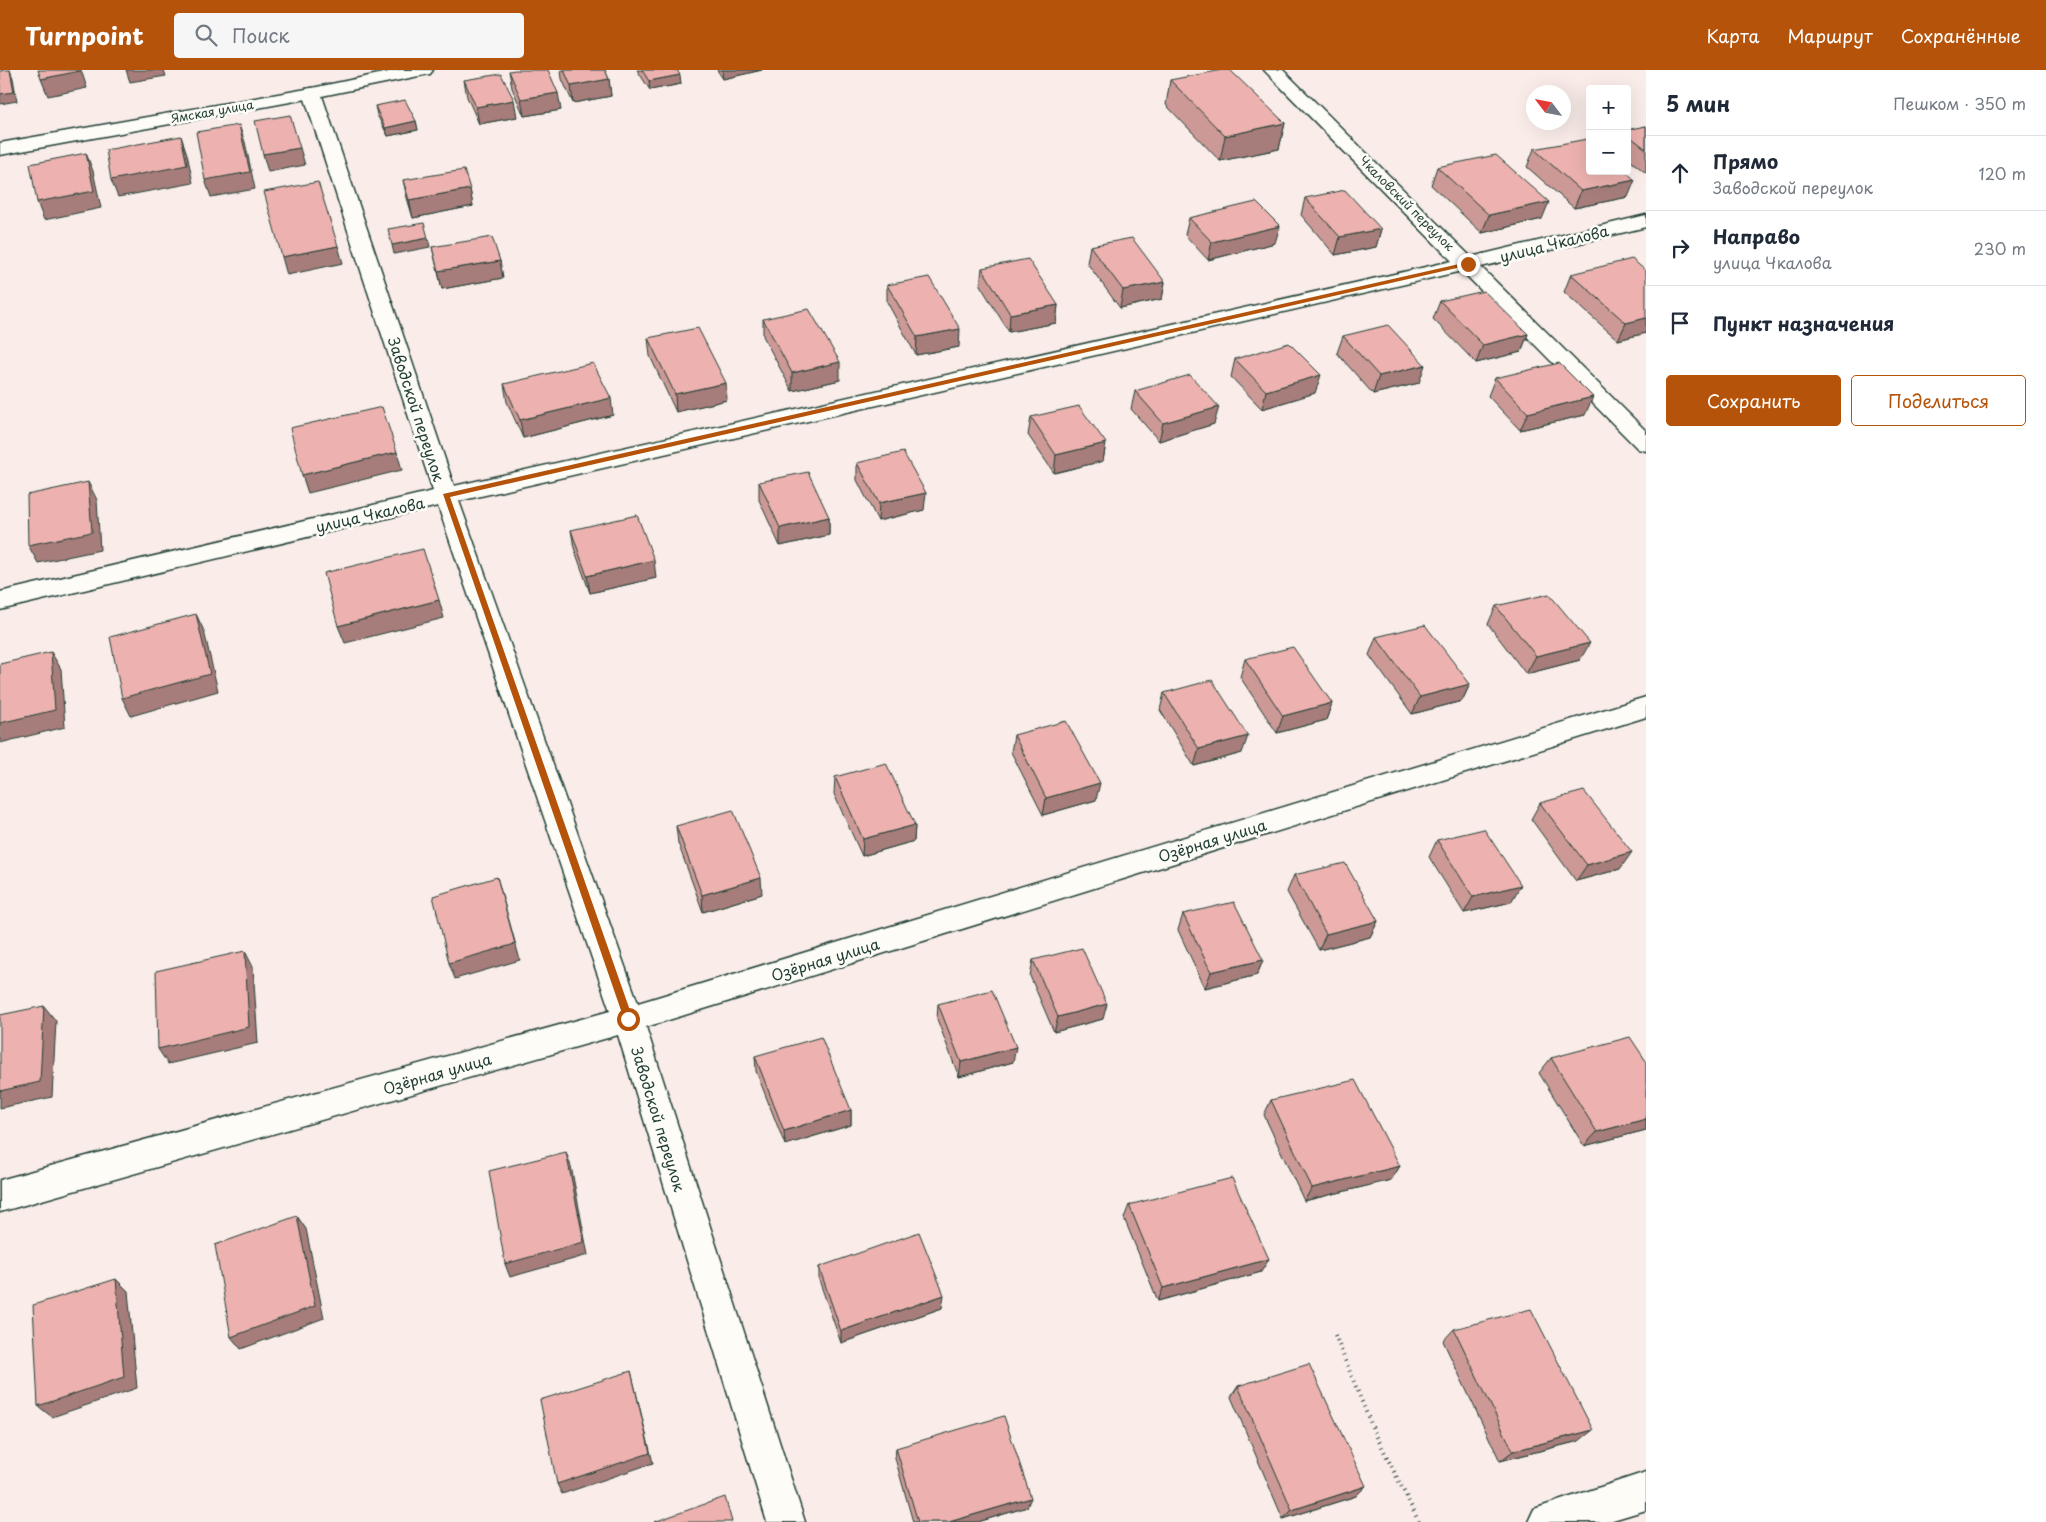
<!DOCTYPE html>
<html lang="ru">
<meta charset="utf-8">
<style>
:root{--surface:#fff;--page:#f6f6f7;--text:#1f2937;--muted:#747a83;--line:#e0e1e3;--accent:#b45309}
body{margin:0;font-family:"Playpen Sans",sans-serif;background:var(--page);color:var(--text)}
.controls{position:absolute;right:15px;top:15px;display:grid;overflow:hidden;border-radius:5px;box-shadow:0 5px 20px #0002}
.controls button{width:45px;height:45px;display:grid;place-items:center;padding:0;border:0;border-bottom:1px solid var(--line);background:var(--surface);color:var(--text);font:25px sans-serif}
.compass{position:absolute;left:1526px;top:15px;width:45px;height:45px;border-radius:50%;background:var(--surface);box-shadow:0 5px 20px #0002;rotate:302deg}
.stop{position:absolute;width:15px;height:15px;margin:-11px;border:4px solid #b45309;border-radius:50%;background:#fff}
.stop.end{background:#b45309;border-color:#fff;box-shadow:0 1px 5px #0008}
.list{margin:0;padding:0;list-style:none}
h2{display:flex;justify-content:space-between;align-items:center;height:65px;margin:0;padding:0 20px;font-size:21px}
h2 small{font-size:16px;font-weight:400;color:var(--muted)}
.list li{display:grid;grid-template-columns:32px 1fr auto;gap:15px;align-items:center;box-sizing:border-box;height:75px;padding:0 20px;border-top:1px solid var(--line)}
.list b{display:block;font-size:19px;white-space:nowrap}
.list p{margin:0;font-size:16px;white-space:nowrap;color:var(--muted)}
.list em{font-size:16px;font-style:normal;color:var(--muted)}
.actions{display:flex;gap:10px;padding:15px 20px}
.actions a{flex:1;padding:11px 0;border:1px solid var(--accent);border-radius:5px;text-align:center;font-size:18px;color:var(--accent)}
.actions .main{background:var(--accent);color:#fff}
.icon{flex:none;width:28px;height:28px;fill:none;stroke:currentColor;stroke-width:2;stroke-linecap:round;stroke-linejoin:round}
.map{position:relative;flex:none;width:1646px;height:1452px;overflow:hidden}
header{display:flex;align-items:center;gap:30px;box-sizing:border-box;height:70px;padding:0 25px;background:var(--accent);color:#fff}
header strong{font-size:24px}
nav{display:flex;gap:28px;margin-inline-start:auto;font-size:18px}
.search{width:350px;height:45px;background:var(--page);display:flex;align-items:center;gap:12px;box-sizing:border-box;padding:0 18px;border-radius:5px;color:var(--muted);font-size:19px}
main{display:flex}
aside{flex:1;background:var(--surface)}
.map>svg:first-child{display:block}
</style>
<header>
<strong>Turnpoint</strong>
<div class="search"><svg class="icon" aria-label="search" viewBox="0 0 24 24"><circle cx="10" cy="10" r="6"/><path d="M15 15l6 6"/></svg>Поиск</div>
<nav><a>Карта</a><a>Маршрут</a><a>Сохранённые</a></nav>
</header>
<main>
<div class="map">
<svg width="1646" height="1452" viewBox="0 0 1646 1452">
<rect width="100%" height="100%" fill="#faede9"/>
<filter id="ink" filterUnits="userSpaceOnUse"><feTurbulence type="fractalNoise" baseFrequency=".02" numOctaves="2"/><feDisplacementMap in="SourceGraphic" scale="10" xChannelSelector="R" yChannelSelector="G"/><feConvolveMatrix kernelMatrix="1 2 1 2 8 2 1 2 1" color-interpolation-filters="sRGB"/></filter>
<g filter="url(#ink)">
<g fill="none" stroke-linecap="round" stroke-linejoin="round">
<defs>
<path id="minor" d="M 1264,0 L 1283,0 L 1471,187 L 1646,145 L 1646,157 L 1481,197 L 1646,361 L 1646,381 L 1638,379 L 1462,201 L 459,431 L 638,933 L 1646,627 L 1646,647 L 646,957 L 805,1452 L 767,1452 L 618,965 L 0,1142 L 0,1110 L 610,941 L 438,436 L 0,540 L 0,522 L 433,421 L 303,23 L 306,19 L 312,18 L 318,19 L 321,23 L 454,416 L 1452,191 Z
M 1646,1402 L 1646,1440 L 1606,1452 L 1528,1452 L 1534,1439 Z"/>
<path id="trunk" d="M 398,0 L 433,0 L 430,4 L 424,5 L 312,28 L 0,85 L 0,73 L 312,18 Z"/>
</defs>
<!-- minor casing -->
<use href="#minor" stroke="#1f3d34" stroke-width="3"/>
<!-- trunk casing -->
<use href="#trunk" stroke="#1f3d34" stroke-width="3"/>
<!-- path -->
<path stroke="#1f3d34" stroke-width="4" stroke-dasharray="1 4.5" stroke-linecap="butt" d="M 1335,1265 L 1373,1359 L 1419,1452"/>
<!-- minor -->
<use href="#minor" fill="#fdfcf7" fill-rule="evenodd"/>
<!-- trunk -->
<use href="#trunk" fill="#fdfcf7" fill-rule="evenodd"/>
</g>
<!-- wall -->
<path fill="#cc9996" stroke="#1f3d34" d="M 561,0 L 605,0 L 609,9 L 611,26 L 573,33 L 562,9 Z
M 637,0 L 677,0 L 681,14 L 650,20 Z
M 717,0 L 762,0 L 723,9 Z
M 509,1 L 561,40 L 524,46 L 512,18 Z
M 464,10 L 517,47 L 479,54 L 467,27 Z
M 1170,10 L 1285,53 L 1279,79 L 1220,91 L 1166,35 Z
M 375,36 L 416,51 L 418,60 L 388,66 L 377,45 Z
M 1646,56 L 1646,103 L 1627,88 L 1627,60 Z
M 1534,79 L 1628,127 L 1574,138 L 1527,97 Z
M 1437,97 L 1542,149 L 1482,163 L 1431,115 Z
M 403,110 L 470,119 L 473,136 L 413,148 L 407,128 Z
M 1305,128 L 1381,159 L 1376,177 L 1335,185 L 1301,145 Z
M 1189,148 L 1275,173 L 1208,190 L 1185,165 Z
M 1090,176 L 1165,212 L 1162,229 L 1120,238 L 1087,193 Z
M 432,177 L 500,191 L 503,208 L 442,219 Z
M 982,198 L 1058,235 L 1056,253 L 1009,262 L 980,215 Z
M 1571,204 L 1646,263 L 1618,270 L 1564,222 Z
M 887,215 L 959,277 L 916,285 L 887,232 Z
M 1440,231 L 1528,264 L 1521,282 L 1476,293 L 1433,249 Z
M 763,249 L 840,310 L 792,321 L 763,266 Z
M 1343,266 L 1419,313 L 1373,324 L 1337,283 Z
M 648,268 L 727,330 L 676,342 L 650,286 Z
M 1235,289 L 1315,323 L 1262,339 L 1231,307 Z
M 1495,308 L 1585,345 L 1520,360 L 1488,326 Z
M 504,314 L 613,345 L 523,368 L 507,332 Z
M 1135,321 L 1214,354 L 1159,371 L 1131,339 Z
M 1031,347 L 1106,373 L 1103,391 L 1054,403 L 1028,365 Z
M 857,393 L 924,440 L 878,451 L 857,410 Z
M 759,412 L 829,447 L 829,465 L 780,476 L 759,430 Z
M 571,460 L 656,508 L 590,523 L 574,478 Z
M 1496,536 L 1580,590 L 1526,604 L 1488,554 Z
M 1376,567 L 1470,614 L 1462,631 L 1412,644 L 1369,585 Z
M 1245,589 L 1332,633 L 1326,650 L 1277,663 L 1240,607 Z
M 1164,623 L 1242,683 L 1194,696 L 1160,640 Z
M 1014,665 L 1096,730 L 1043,745 L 1011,682 Z
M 835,707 L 915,755 L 914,771 L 862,786 L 834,724 Z
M 1540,733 L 1620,799 L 1576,811 L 1531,749 Z
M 676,756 L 762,824 L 703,842 L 678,773 Z
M 1437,770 L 1511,832 L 1464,843 L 1429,787 Z
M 1294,805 L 1378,851 L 1370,867 L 1319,880 L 1287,822 Z
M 1183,844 L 1263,890 L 1257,905 L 1205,918 L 1178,860 Z
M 1033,890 L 1103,949 L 1054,962 L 1030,906 Z
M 938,934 L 1013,992 L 959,1007 L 937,949 Z
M 755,986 L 851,1040 L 851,1055 L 785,1075 L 756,1001 Z
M 1551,988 L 1646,991 L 1646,1060 L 1584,1076 L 1539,1003 Z
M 1271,1030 L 1400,1096 L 1391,1110 L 1304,1131 L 1264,1045 Z
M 1129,1135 L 1261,1202 L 1158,1231 L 1124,1148 Z
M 819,1197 L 942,1238 L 841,1273 L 819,1210 Z
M 1454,1259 L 1579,1371 L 1500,1391 L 1443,1271 Z
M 1238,1316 L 1366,1416 L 1356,1426 L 1283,1449 L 1231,1327 Z
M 896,1378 L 1027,1437 L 978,1452 L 913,1452 L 895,1388 Z"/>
<!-- shaded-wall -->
<path fill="#a67d7a" stroke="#1f3d34" d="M 10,0 L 13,8 L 17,31 L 0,34 L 0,24 Z
M 81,0 L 87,18 L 48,26 L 41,9 Z
M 126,0 L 164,0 L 166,6 L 130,12 Z
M 722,0 L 762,0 L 723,9 Z
M 680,5 L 681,14 L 650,20 L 649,11 Z
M 609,9 L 611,26 L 573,33 L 571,16 Z
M 558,23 L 561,40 L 524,46 L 521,29 Z
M 514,30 L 517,47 L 479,54 L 476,37 Z
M 416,51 L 418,60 L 388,66 L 385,58 Z
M 1285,53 L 1279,79 L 1220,91 L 1225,66 Z
M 239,55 L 245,72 L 255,119 L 211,127 L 205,110 Z
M 181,66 L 187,84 L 193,113 L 118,127 L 111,110 Z
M 300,78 L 305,95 L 268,102 L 263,84 Z
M 86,83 L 93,101 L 101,138 L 44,150 L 37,132 Z
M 1635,110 L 1628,127 L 1574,138 L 1581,121 Z
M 470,119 L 473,136 L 413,148 L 409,130 Z
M 1549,132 L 1542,149 L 1482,163 L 1489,145 Z
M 1280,156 L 1275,173 L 1208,190 L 1212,172 Z
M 1381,159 L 1376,177 L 1335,185 L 1340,167 Z
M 428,168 L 430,177 L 394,184 L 392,175 Z
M 338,176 L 343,193 L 287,205 L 282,187 Z
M 500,191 L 503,208 L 442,219 L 438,201 Z
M 1165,212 L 1162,229 L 1120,238 L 1123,220 Z
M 1058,235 L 1056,253 L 1009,262 L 1010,244 Z
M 1646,248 L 1646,263 L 1618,270 L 1626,253 Z
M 960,259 L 959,277 L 916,285 L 917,267 Z
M 1528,264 L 1521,282 L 1476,293 L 1483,275 Z
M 840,292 L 840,310 L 792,321 L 792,303 Z
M 1425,295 L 1419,313 L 1373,324 L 1379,306 Z
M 1321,305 L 1315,323 L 1262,339 L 1266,321 Z
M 726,313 L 727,330 L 676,342 L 675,324 Z
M 1593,327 L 1585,345 L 1520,360 L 1528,343 Z
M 611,328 L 613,345 L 523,368 L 520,350 Z
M 1219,337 L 1214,354 L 1159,371 L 1163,353 Z
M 1106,373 L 1103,391 L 1054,403 L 1056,385 Z
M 397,382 L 402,400 L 308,423 L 302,405 Z
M 88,412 L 97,430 L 100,480 L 38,493 L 28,475 Z
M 926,423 L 924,440 L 878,451 L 879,433 Z
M 829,447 L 829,465 L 780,476 L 780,458 Z
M 654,490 L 656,508 L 590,523 L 587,506 Z
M 439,530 L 444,548 L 345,573 L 338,556 Z
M 196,544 L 204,561 L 218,621 L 131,646 L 122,628 Z
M 1590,573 L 1580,590 L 1526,604 L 1536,586 Z
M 51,582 L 61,599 L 65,657 L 0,673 L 0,653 Z
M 1470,614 L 1462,631 L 1412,644 L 1420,627 Z
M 1332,633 L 1326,650 L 1277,663 L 1283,646 Z
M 1248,666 L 1242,683 L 1194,696 L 1199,679 Z
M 1100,713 L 1096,730 L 1043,745 L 1046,728 Z
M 915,755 L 914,771 L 862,786 L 863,769 Z
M 1632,782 L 1620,799 L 1576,811 L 1587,795 Z
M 497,807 L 520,890 L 455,909 L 449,893 Z
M 761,808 L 762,824 L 703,842 L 702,825 Z
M 1521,815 L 1511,832 L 1464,843 L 1473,827 Z
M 1378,851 L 1370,867 L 1319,880 L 1326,864 Z
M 245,881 L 253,897 L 258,973 L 168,994 L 158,979 Z
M 1263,890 L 1257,905 L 1205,918 L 1211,902 Z
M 1107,934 L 1103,949 L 1054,962 L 1058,947 Z
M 44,936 L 56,951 L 52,1027 L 0,1038 L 0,1021 Z
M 1016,977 L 1013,992 L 959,1007 L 961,992 Z
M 851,1040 L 851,1055 L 785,1075 L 784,1061 Z
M 1646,1049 L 1646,1060 L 1584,1076 L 1597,1062 Z
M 566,1082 L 571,1096 L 588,1185 L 510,1207 L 505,1194 Z
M 1400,1096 L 1391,1110 L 1304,1131 L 1312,1118 Z
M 297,1146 L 306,1159 L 324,1248 L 241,1279 L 231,1267 Z
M 1269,1189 L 1261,1202 L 1158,1231 L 1163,1218 Z
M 116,1209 L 128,1221 L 137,1318 L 52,1347 L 38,1336 Z
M 944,1225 L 942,1238 L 841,1273 L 841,1261 Z
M 631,1301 L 653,1393 L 562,1424 L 557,1414 Z
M 1593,1360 L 1579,1371 L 1500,1391 L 1513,1381 Z
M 1366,1416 L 1356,1426 L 1283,1449 L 1292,1440 Z
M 1031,1428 L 1027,1437 L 978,1452 L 949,1452 Z"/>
<!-- building -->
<path fill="#edb2af" stroke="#1f3d34" d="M 5,0 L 10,0 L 14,22 L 0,24 L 0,1 Z
M 38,0 L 80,0 L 80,1 L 41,9 Z
M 515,0 L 548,0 L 558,23 L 521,29 L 509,1 Z
M 564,0 L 605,0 L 609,9 L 571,16 Z
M 642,0 L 677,0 L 680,5 L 649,11 Z
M 1222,0 L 1230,0 L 1285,53 L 1225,66 L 1170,10 Z
M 501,4 L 514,30 L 476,37 L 464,10 Z
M 405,30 L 416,51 L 385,58 L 375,36 Z
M 290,45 L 300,78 L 263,84 L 255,51 Z
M 239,55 L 250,102 L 205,110 L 196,62 Z
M 1646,56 L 1646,79 L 1627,64 L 1627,60 Z
M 181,66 L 187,95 L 111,110 L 106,80 Z
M 1587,69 L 1590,71 L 1590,101 L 1625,101 L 1635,110 L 1581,121 L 1534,79 Z
M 86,83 L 94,121 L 37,132 L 30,94 Z
M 1496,85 L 1549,132 L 1489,145 L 1437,97 Z
M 464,100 L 470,119 L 409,130 L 403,110 Z
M 318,112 L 338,176 L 282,187 L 264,122 Z
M 1345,120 L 1381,159 L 1340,167 L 1305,128 Z
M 1256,132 L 1280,156 L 1212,172 L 1189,148 Z
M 424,153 L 428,168 L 392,175 L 388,159 Z
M 492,167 L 500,191 L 438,201 L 432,177 Z
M 1132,168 L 1165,212 L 1123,220 L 1090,176 Z
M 1028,189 L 1058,235 L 1010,244 L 982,198 Z
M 1632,189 L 1646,201 L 1646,248 L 1626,253 L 1571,204 Z
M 929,207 L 960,259 L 917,267 L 887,215 Z
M 1484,221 L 1528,264 L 1483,275 L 1440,231 Z
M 809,239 L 840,292 L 792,303 L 763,249 Z
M 1388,255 L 1425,295 L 1379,306 L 1343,266 Z
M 698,258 L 726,313 L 675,324 L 648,268 Z
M 1289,273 L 1321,305 L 1266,321 L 1235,289 Z
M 593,293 L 611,328 L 520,350 L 504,314 Z
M 1559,293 L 1593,327 L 1528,343 L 1495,308 Z
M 1190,305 L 1219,337 L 1163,353 L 1135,321 Z
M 1079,336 L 1106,373 L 1056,385 L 1031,347 Z
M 382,337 L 397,382 L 302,405 L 290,358 Z
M 903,382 L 926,423 L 879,433 L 857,393 Z
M 808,402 L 829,447 L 780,458 L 759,412 Z
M 88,412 L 92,462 L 28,475 L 27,425 Z
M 637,445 L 654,490 L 587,506 L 571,460 Z
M 423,479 L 439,530 L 338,556 L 324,503 Z
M 1549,524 L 1590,573 L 1536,586 L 1496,536 Z
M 196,544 L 210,604 L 122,628 L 110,567 Z
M 1425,555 L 1470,614 L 1420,627 L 1376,567 Z
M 1293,577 L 1332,633 L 1283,646 L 1245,589 Z
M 51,582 L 55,640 L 0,653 L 0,594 Z
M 1212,610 L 1248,666 L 1199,679 L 1164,623 Z
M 1066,651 L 1100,713 L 1046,728 L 1014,665 Z
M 886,693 L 915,755 L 863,769 L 835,707 Z
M 1584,721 L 1632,782 L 1587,795 L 1540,733 Z
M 733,740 L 761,808 L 702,825 L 676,756 Z
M 1484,759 L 1521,815 L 1473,827 L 1437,770 Z
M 1345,793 L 1378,851 L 1326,864 L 1294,805 Z
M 497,807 L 515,874 L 449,893 L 433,826 Z
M 1234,832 L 1263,890 L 1211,902 L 1183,844 Z
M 1082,878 L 1107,934 L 1058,947 L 1033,890 Z
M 245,881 L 249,957 L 158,979 L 156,901 Z
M 992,920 L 1016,977 L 961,992 L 938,934 Z
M 44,936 L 40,1012 L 0,1021 L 0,945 Z
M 821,967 L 851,1040 L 784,1061 L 755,986 Z
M 1630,967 L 1646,991 L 1646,1049 L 1597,1062 L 1551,988 Z
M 1355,1010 L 1400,1096 L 1312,1118 L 1271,1030 Z
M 566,1082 L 584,1172 L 505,1194 L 489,1101 Z
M 1232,1108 L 1269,1189 L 1163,1218 L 1129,1135 Z
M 297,1146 L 315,1236 L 231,1267 L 215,1175 Z
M 919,1162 L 944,1225 L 841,1261 L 819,1197 Z
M 116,1209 L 124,1307 L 38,1336 L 33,1235 Z
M 1531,1239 L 1593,1360 L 1513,1381 L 1454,1259 Z
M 1309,1294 L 1366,1416 L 1292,1440 L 1238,1316 Z
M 631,1301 L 650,1383 L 557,1414 L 540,1330 Z
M 1004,1346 L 1031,1428 L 949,1452 L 918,1452 L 896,1378 Z
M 725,1427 L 732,1452 L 654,1452 Z"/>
</g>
<!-- route -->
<path fill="#b45309" d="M 1468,192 L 1470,195 L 450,427 L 633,949 L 628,953 L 625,952 L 443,424 Z"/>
<g text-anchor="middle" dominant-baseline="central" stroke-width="5" stroke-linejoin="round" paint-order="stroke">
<!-- far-street labels -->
<g font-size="12" fill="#1f3d34" stroke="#fdfcf7">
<text transform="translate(212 41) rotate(-10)">Ямская улица</text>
<text transform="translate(1407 133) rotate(45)">Чкаловский переулок</text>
</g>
<!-- street labels -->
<g font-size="15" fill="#1f3d34" stroke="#fdfcf7">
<text transform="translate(1554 173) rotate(-14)">улица Чкалова</text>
<text transform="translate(417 339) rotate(72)">Заводской переулок</text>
<text transform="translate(370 444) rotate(-13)">улица Чкалова</text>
<text transform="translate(1212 770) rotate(-17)">Озёрная улица</text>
<text transform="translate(825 889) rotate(-17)">Озёрная улица</text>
<text transform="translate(437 1003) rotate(-16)">Озёрная улица</text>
<text transform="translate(659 1049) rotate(73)">Заводской переулок</text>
</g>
</g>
</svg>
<div class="controls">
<button>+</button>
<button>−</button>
</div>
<svg class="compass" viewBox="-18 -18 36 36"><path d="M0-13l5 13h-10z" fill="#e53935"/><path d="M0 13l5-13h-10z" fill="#747a83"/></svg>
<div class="stop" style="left:628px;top:949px"></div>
<div class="stop end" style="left:1468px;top:194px"></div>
</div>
<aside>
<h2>5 мин<small>Пешком · 350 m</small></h2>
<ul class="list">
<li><svg class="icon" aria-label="ahead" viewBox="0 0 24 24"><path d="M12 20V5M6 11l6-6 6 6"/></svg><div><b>Прямо</b><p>Заводской переулок</p></div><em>120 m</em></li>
<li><svg class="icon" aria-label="right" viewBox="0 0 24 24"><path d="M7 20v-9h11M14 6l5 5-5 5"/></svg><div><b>Направо</b><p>улица Чкалова</p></div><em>230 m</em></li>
<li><svg class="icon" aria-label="arrive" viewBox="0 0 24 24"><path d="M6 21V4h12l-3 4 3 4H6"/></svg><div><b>Пункт назначения</b></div></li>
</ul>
<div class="actions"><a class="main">Сохранить</a><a>Поделиться</a></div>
</aside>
</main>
